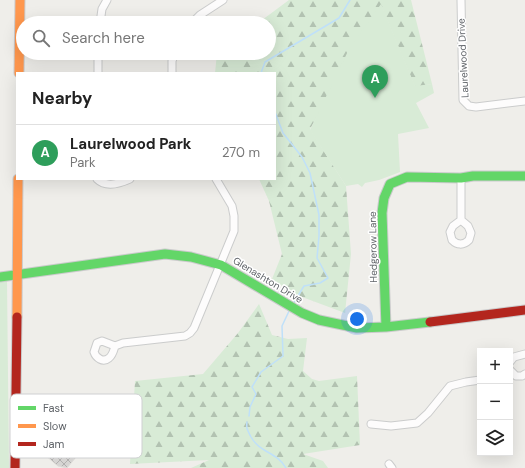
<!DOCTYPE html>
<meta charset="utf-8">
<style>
:root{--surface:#fff;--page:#f6f6f6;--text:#222;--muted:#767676;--line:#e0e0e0;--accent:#b45309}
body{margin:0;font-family:"DM Sans",sans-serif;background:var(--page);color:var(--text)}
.controls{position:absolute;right:12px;bottom:12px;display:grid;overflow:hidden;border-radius:0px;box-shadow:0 4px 16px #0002}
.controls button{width:36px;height:36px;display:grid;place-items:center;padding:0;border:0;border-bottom:1px solid var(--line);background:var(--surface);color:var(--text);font:20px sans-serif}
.you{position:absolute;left:357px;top:319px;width:14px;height:14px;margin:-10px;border:3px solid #fff;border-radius:50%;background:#1a73e8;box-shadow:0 0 0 6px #1a73e833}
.badge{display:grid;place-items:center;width:26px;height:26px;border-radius:50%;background:var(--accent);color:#fff;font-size:13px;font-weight:700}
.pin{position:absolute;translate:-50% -33px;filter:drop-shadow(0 1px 2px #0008)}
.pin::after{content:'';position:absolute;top:21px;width:14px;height:12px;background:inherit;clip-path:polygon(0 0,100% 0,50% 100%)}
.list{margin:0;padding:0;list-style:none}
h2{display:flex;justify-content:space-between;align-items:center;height:52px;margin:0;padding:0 16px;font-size:17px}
h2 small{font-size:13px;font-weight:400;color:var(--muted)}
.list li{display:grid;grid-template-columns:26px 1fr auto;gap:12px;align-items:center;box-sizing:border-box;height:56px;padding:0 16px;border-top:1px solid var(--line)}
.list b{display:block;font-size:15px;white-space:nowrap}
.list p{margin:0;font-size:13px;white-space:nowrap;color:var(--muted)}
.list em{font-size:13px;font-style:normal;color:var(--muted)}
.icon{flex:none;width:22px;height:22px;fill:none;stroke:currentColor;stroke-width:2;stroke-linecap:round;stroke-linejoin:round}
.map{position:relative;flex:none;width:525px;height:468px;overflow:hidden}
.search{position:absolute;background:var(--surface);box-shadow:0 4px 16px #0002;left:16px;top:16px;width:260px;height:44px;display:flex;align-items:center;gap:10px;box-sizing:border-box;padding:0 14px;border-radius:22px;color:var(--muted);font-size:15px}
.panel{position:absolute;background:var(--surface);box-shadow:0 4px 16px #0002;left:16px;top:72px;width:260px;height:108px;border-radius:0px}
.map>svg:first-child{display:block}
</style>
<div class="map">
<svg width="525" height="468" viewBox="0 0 525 468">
<defs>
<pattern id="forest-firs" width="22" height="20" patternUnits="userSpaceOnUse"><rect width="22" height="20" fill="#d8ebd6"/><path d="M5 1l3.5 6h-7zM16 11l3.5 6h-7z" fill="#b2c2b1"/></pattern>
<pattern id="building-cross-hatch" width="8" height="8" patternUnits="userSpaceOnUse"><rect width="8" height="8" fill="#d6d5d3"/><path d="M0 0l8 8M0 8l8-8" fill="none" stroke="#b1b0af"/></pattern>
</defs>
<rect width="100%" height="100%" fill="#efeeea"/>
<!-- forest -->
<path fill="url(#forest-firs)" d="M 289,0 L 411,0 L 432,84 L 415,87 L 381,5 L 310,129 L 346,186 L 351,254 L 345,313 L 294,294 L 272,279 L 282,254 L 269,201 L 259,179 L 275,179 L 275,73 L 215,73 L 217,53 L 269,53 L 269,23 L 258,23 Z
M 259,304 L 272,335 L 288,339 L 307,338 L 303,371 L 312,379 L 319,381 L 357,376 L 360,445 L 303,454 L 323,461 L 328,468 L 191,468 L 209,460 L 130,464 L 135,381 L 203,374 L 238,333 Z"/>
<!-- green -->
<path fill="#d8ebd6" d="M 381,4 L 415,86 L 432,84 L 434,93 L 416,103 L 429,128 L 398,134 L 400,172 L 379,180 L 365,183 L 362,187 L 358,184 L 346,186 L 310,130 L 349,49 Z
M 7,281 L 9,468 L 0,468 L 0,282 Z"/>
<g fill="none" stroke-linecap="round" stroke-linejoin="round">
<!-- stream -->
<path stroke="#bfe0f9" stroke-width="1.5" d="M 261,73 L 265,62 L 339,18 L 350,0
M 275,112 L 283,133 L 302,157 L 310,173 L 319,215 L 319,236 L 317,258 L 328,278 L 320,283 L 304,286 L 293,304
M 249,416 L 250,407 L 256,394 L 252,387 L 261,372 L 283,356 L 282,326 L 290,309
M 247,422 C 246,429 248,431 251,437 C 260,453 277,452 286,468"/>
</g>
<!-- building -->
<path fill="url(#building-cross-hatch)" stroke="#deddd9" d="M 58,420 L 87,444 L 67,468 L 58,466 L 39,450 L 41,442 Z"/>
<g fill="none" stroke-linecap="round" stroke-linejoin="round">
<defs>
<path id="street" d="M 461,0 L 463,100 L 469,106 L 476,107 L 525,101
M 100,23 L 102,9 L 107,0
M 192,23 L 200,15 L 223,0
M 98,73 L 98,53
M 172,73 L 172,61 L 175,53
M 97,179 C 106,188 119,184 130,179
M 461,220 L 468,226 L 471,233 L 469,240 C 463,246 457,245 452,240 L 450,232 L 453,226 L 461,220 L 461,178
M 102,341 L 115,346 C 114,349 113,355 109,358 C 103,363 96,358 94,352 L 97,343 Z
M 115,346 L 123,343 L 185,336 L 190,333 L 194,328 L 234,231 L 234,216 L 232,206 L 216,179
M 510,362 L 514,357 L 525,354
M 510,370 L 516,376 L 522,376 L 525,374
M 371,424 L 391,426 L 417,423 L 428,413 L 450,386 L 466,382 L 480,380
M 389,464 L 392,468"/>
<path id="fast" d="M 0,277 L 165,254 L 191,257 L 221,265 L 302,313 L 319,320 L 357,328 L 386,327 L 430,322
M 386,327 L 382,213 L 384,198 L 390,184 L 407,177 L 461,178 L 473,176 L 525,176"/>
<path id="slow" d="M 19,73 L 20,0
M 17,317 L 18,179"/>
<path id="jam" d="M 430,322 L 525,310
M 15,468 L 17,317"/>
</defs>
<!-- street casing -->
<use href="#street" stroke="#cbcccc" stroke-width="9"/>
<!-- fast casing -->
<use href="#fast" stroke="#cacacb" stroke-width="11"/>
<!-- slow casing -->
<use href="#slow" stroke="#cacacb" stroke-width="11"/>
<!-- jam casing -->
<use href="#jam" stroke="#cacacb" stroke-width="11"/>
<!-- street -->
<use href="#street" stroke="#fdfcfc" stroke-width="7"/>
<!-- fast -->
<use href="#fast" stroke="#63d668" stroke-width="9"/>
<!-- slow -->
<use href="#slow" stroke="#ff974d" stroke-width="9"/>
<!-- jam -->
<use href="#jam" stroke="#b3261e" stroke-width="9"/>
</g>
<g text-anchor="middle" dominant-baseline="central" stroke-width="3" stroke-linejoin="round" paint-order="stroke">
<!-- street labels -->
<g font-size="10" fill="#5f6368" stroke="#fff">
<text transform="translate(463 58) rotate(-93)">Laurelwood Drive</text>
<text transform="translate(373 247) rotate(-91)">Hedgerow Lane</text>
<text transform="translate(268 280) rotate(31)">Glenashton Drive</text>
</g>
</g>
<!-- legend -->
<rect x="10" y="394" width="132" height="64" rx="6" fill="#fff" stroke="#cfd0d2" stroke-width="1"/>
<rect x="18" y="406" width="18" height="4" fill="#63d668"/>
<rect x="18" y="424" width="18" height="4" fill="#ff974d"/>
<rect x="18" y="442" width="18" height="4" fill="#b3261e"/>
<g font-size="11" fill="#5f6368">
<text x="43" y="412">Fast</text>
<text x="43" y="430">Slow</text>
<text x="43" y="448">Jam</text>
</g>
</svg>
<div class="controls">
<button>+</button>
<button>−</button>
<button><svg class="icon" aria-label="layers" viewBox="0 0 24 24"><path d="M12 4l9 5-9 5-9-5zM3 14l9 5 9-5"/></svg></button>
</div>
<div class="you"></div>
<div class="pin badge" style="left:375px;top:98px;background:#2e9e5b">A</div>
<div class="search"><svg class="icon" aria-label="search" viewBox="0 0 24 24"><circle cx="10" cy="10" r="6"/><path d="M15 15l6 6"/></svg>Search here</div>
<section class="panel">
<h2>Nearby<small></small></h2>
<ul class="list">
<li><span class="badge" style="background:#2e9e5b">A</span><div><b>Laurelwood Park</b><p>Park</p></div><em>270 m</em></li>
</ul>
</section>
</div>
